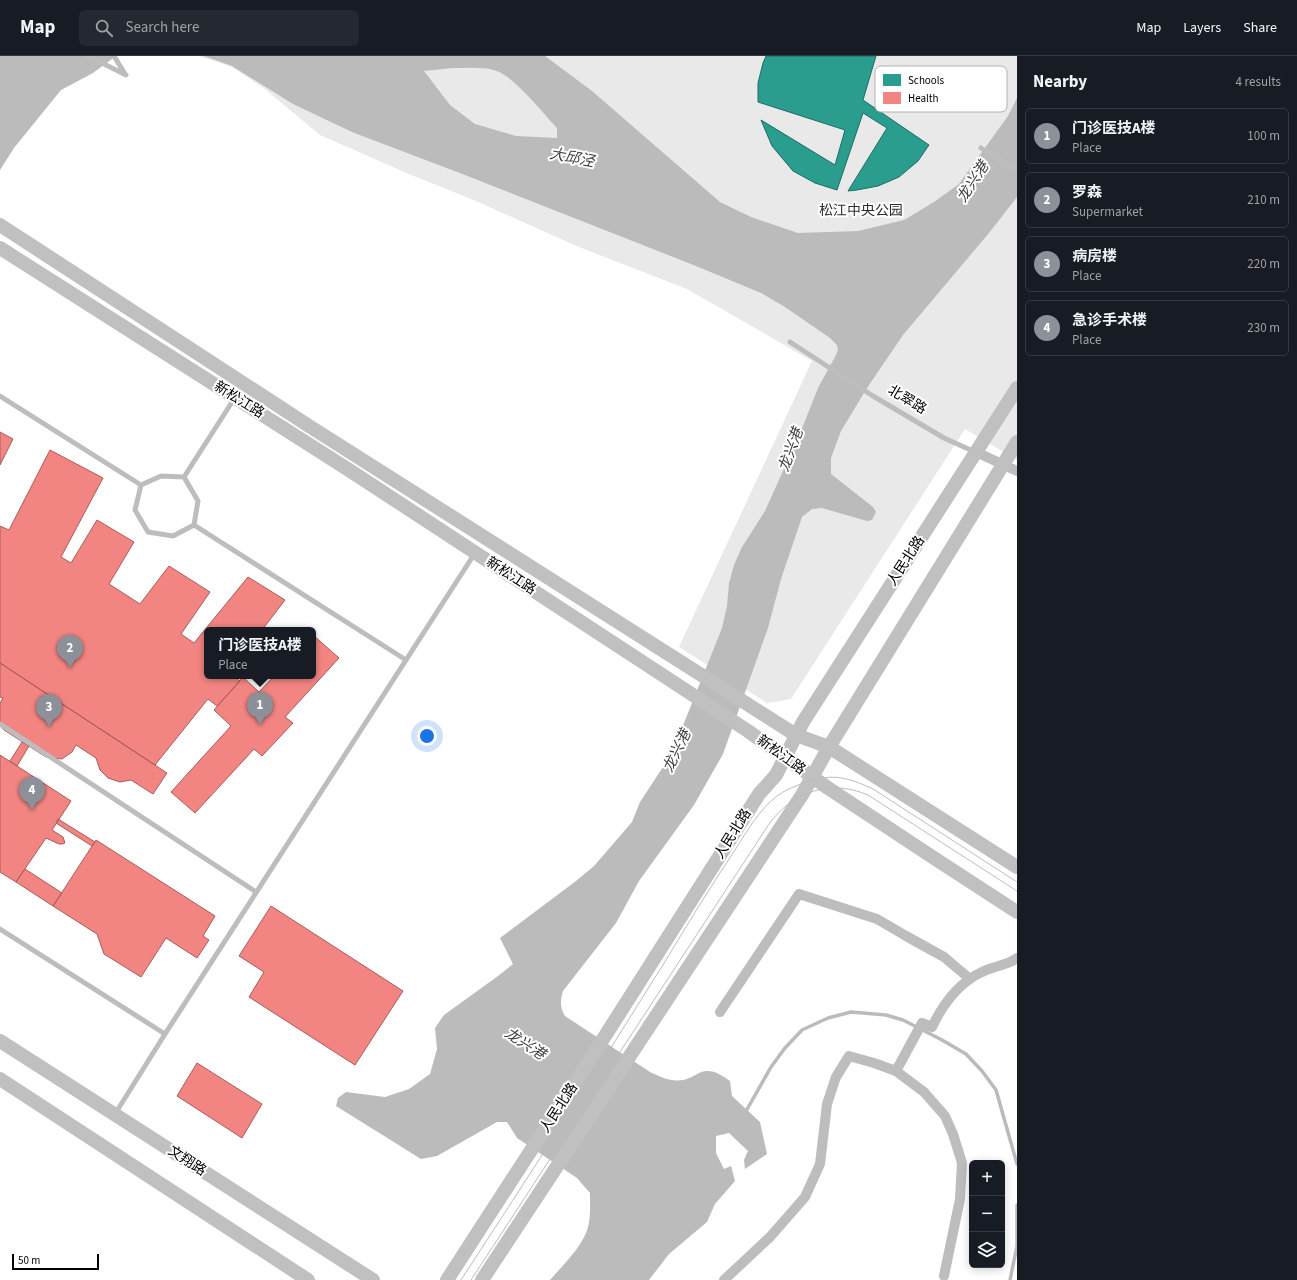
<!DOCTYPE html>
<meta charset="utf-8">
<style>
:root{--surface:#171b24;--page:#242831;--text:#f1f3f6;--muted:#9ea1a6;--line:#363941;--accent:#8c9099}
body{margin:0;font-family:"Source Sans 3","Noto Sans SC",sans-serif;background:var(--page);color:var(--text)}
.controls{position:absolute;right:12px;bottom:12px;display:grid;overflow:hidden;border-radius:6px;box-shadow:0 2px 10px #0003}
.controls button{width:36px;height:36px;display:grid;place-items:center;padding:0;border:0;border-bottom:1px solid var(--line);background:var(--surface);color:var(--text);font:20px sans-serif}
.scale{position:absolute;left:12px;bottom:10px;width:87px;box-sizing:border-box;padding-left:4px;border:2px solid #000;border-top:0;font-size:11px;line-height:14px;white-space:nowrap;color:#000;-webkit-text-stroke:3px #fff;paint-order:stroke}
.you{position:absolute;left:427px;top:680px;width:14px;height:14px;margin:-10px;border:3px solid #fff;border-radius:50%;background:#1a73e8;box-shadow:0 0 0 6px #1a73e833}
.badge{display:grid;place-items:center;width:26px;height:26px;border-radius:50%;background:var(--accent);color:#fff;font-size:13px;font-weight:700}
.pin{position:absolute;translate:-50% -33px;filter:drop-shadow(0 1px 2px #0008)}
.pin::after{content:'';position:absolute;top:21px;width:14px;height:12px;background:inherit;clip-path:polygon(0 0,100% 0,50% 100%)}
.popup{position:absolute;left:204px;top:571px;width:112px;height:52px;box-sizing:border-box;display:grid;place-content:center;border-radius:6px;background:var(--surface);filter:drop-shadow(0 1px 3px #0005);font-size:13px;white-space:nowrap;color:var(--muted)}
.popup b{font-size:15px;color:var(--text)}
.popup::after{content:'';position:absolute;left:50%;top:100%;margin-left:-8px;border:8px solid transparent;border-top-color:var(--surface)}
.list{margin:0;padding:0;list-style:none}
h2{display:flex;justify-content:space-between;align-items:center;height:52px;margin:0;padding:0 16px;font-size:17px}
h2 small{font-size:13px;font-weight:400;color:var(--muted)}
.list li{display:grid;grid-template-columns:26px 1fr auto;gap:12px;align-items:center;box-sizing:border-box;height:56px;margin:0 8px 8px;padding:0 8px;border:1px solid var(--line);border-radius:6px}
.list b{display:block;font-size:15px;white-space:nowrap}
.list p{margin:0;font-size:13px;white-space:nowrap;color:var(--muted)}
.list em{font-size:13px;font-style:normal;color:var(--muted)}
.icon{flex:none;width:22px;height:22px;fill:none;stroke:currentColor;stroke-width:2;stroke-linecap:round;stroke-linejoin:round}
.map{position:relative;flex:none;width:1017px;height:1224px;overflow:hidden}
header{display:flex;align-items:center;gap:24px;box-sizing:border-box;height:56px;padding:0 20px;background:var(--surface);border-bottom:1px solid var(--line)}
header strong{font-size:19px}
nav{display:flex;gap:22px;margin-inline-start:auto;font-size:14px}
.search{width:280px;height:36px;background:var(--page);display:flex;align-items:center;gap:10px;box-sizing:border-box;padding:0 14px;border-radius:6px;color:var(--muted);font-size:15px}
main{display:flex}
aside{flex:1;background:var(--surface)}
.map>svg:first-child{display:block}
</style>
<header>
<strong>Map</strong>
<div class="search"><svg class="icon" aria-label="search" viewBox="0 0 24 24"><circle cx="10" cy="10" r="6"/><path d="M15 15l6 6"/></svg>Search here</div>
<nav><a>Map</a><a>Layers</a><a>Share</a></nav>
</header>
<main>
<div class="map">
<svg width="1017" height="1224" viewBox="0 0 1017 1224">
<rect width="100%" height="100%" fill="#fff"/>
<!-- green -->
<path fill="#e9e9e9" d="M 199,0 L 1017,0 L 1017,404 L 965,373 L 791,643 L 767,647 L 679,591 L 812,305 L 687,233 L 579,191 L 476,145 L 409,118 L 320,79 L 265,33 L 232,11 Z"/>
<!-- water -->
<path fill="#bbb" fill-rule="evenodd" d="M 0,0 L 116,0 L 93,17 L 61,34 L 14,92 L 0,114 Z
M 204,0 L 545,0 L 592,35 L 720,146 L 751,161 L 798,177 L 858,175 L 904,164 L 934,146 L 959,128 L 1008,60 L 1017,42 L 1017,141 L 989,177 L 903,279 L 867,332 L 841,375 L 831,402 L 831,418 L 873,451 L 876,456 L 872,464 L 867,465 L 822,452 L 812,453 L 802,461 L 781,523 L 768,572 L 723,698 L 694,749 L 639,825 L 616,867 L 563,935 C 560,944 560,952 565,960 L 650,1016 C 662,1022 676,1028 689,1022 C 695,1020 700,1015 707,1015 C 716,1015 723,1020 730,1025 L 732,1040 L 760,1066 L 767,1098 L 745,1113 L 744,1104 L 748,1095 L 729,1077 L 716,1080 L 716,1097 L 724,1113 L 731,1110 L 735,1125 L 715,1148 L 707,1166 L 669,1198 L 649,1224 L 550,1224 C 563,1209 578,1195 586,1177 C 591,1166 590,1150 590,1137 L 577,1122 L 517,1082 L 507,1066 L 497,1066 L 437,1100 L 421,1103 L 336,1050 L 338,1042 L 346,1036 L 385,1041 L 409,1033 L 430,1018 L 437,993 L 435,972 L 444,959 L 498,920 L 513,908 L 500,882 L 576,825 L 594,810 L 632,766 L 640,746 L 663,711 L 678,682 L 722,572 L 727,550 L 729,527 L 734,509 L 742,491 L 765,455 L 801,375 L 818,332 L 836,299 L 838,294 L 837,289 L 830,282 L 785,251 L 761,237 L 696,210 L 465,119 L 352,76 L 293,48 L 232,10 ZM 453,12 C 467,12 487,10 499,16 C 517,24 543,57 557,72 L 557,82 L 516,80 L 475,68 L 450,49 L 424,15 Z"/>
<!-- schools -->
<path fill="#2a9d8f" stroke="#1d6e64" d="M 766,0 L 876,0 L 863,44 L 929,89 L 918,105 L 899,121 L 878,130 L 857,134 L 848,135 L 887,72 L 863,57 L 837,134 L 815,127 L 793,115 L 772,90 L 761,64 L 835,109 L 845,74 L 758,46 L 758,27 L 763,7 Z"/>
<!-- health -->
<path fill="#f28482" stroke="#a95c5b" d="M 0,376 L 13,383 L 0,409 Z
M 50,394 L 103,422 L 61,501 L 71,507 L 97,464 L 134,486 L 109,528 L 140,548 L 169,510 L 210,536 L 181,578 L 194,587 L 248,521 L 285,544 L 262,574 L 207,574 L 207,620 L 233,620 L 240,625 L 217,650 L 208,643 L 155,709 L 0,607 L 0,470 L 9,474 Z
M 313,579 L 339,602 L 285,661 L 293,667 L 262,700 L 254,693 L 195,757 L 171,736 L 231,670 L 214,654 L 243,621 L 259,636 L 274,620 L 313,620 Z
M 0,607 L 167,717 L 153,738 L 131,724 L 120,726 L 108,722 L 100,714 L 96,702 L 76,689 L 72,696 L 62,703 L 46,701 L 4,674 L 0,669 L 0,647 L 3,642 L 0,641 Z
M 22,686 L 29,690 L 17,710 L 10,705 Z
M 0,699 L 71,745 L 52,774 L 63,781 L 65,787 L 62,788 L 59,788 L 46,782 L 16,826 L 0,816 Z
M 58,763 L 95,786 L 92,790 L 56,767 Z
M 96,784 L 215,860 L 203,880 L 209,884 L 197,902 L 166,882 L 141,921 L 104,898 L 97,878 L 53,850 Z
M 25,813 L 62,837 L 53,850 L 16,826 Z
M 271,850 L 403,935 L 355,1009 L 249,941 L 264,916 L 239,900 Z
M 197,1007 L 262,1048 L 242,1082 L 177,1040 Z"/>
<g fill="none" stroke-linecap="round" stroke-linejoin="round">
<!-- stream -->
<path stroke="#bbb" stroke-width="3.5" d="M 745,1057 L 771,1011 L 785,992 L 802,974 L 828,962 L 851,956 L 886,959 L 903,964 L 942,984 L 966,998 L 982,1015 L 996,1034 L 1017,1108
M 1010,1224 L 1017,1190 L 1017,1149"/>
<!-- lane -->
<path stroke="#bdbdbd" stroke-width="5" d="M 88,0 L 126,19
M 114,0 L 125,18
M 981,92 L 1017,115
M 790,286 L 873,340 L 944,382 L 975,396
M 0,340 L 141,429
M 161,420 L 184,421 L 198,445 L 194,469 L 173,480 L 148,476 L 135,454 L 141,429 Z
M 184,421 L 234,343
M 194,469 L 406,604
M 0,668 L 256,836
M 0,873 L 165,978
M 115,1058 L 165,978 L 475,497"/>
<!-- street -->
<path stroke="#bdbdbd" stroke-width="10" d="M 976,396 L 1017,415
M 720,956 L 799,838 L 877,863 L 906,880 L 944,901 L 970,923
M 896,1015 L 924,1036 L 945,1060 L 953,1078 L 962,1107 L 960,1143 L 944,1220
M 724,1224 L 770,1181 L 805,1141 L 820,1108 L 827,1048 L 836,1021 L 849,1000 L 874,1007 L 896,1015 L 922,967 L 932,971 C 943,948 958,927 982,916 C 993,910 1006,910 1017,902"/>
<!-- secondary -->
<path stroke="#c0c0c0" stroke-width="14" d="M 0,169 L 309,370 L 796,679 L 829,691 L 1017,811
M 0,192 L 349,414 L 748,675 L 828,732 L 937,804 L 1017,856
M 0,985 L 373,1224
M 0,1023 L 308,1224
M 447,1224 L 605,980 L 759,738 L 776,719 L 803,666 L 1017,332
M 482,1224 L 802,739 L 829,691 L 1017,386"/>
<!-- tram -->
<path stroke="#bdbdbd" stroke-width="1" d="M 461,1224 C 530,1118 599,1012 666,904 C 688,867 711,830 735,794 C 747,775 759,754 777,740 C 784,735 792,731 801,728 C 830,717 845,720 873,733 L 1017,826
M 471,1224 L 769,768 C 793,735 831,723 868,739 L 1017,835"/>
</g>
<g text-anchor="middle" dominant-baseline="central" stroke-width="4" stroke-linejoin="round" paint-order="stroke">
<!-- park labels -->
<g font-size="14" fill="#2e2e2e" stroke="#fff">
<text x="861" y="155">松江中央公园</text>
</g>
<!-- street labels -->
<g font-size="14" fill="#000" stroke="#fff">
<text transform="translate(239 344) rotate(32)">新松江路</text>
<text transform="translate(907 344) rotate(31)">北翠路</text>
<text transform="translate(906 505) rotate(-57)">人民北路</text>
<text transform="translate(511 520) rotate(33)">新松江路</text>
<text transform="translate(781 699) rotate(36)">新松江路</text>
<text transform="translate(733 778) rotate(-58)">人民北路</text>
<text transform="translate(559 1052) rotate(-57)">人民北路</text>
<text transform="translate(187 1105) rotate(33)">文翔路</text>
</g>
<!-- water labels -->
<g font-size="15" font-style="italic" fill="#3f3f3f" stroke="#fff">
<text transform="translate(572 102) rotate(11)">大邱泾</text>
<text transform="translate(973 126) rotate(-57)">龙兴港</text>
<text transform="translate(791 394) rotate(-70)">龙兴港</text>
<text transform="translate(677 695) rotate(-64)">龙兴港</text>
<text transform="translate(525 988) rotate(33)">龙兴港</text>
</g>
</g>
<!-- legend -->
<rect x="875" y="10" width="132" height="46" rx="6" fill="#fff" stroke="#b2b2b2" stroke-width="1"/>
<rect x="883" y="18" width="18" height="12" fill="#2a9d8f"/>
<rect x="883" y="36" width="18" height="12" fill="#f28482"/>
<g font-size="11" fill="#000">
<text x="908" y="28">Schools</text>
<text x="908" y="46">Health</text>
</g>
</svg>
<div class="controls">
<button>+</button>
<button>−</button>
<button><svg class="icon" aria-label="layers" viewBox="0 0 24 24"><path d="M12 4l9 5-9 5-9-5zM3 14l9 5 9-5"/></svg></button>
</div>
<div class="scale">50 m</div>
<div class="you"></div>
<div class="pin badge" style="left:260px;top:669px">1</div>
<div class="popup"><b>门诊医技A楼</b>Place</div>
<div class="pin badge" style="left:70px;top:612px">2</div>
<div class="pin badge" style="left:49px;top:671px">3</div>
<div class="pin badge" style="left:32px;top:754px">4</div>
</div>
<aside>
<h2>Nearby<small>4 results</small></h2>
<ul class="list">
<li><span class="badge">1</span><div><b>门诊医技A楼</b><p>Place</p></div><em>100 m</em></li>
<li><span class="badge">2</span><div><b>罗森</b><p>Supermarket</p></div><em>210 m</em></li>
<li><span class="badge">3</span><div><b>病房楼</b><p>Place</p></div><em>220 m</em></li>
<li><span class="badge">4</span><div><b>急诊手术楼</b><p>Place</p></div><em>230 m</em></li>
</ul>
</aside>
</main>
